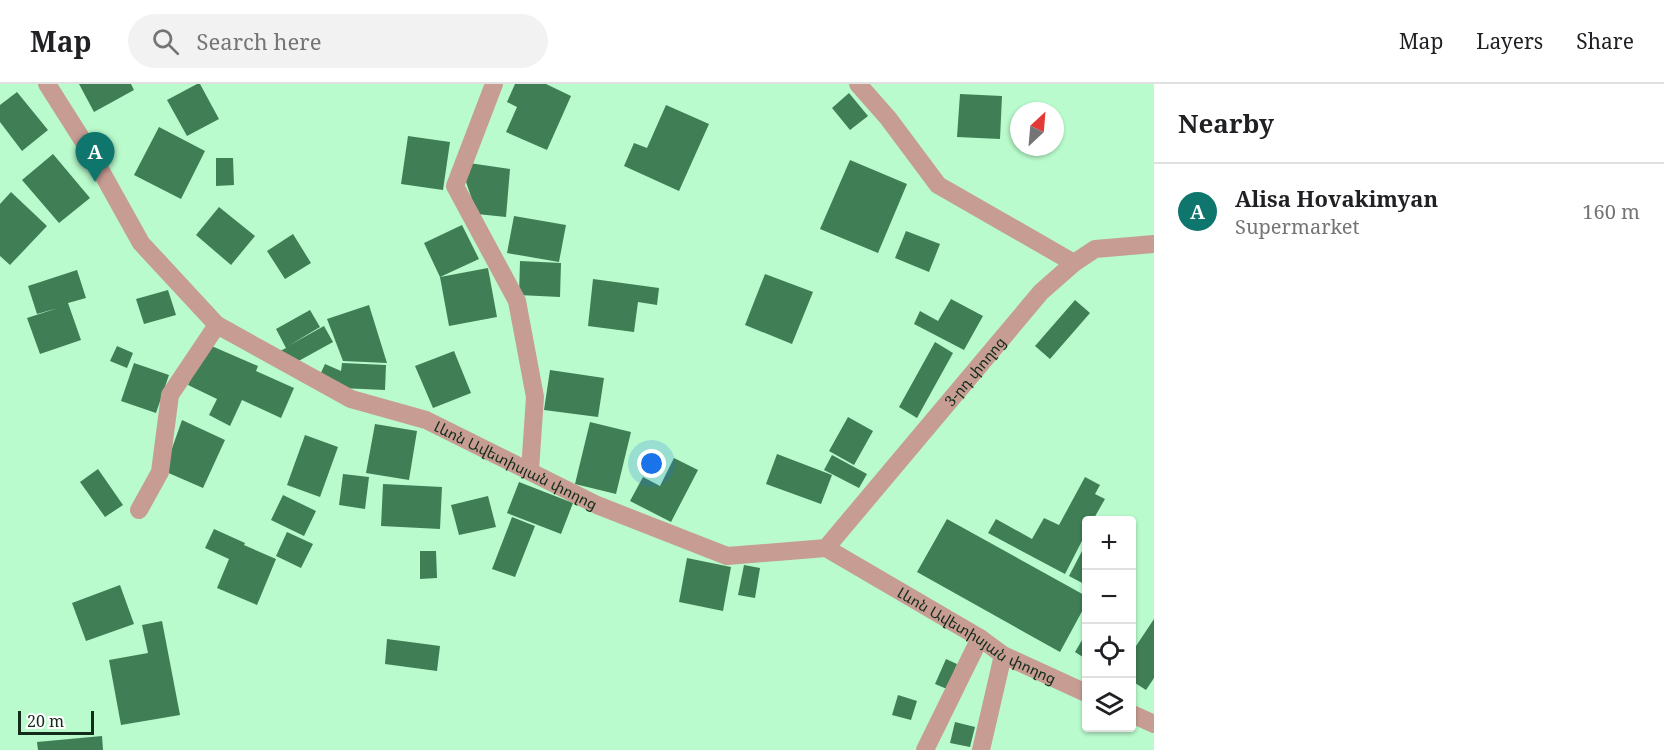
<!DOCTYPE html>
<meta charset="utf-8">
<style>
:root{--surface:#fff;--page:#f2f2f2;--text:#202124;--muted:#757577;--line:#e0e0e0;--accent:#0f766e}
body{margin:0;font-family:"Noto Serif","Noto Sans Armenian",serif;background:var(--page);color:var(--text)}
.controls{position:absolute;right:18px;bottom:18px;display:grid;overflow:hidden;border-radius:6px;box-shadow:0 2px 4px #0004}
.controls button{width:54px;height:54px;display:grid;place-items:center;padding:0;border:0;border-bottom:2px solid var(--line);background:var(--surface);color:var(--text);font:30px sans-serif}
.compass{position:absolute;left:1010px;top:18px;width:54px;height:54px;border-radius:50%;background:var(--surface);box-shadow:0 2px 4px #0004;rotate:26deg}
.scale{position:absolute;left:18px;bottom:15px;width:76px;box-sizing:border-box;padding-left:6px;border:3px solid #122b1a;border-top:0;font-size:16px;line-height:21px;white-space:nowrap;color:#122b1a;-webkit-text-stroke:4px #fff;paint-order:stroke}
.you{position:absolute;left:652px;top:380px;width:21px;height:21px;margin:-15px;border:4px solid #fff;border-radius:50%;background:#1a73e8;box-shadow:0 0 0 9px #1a73e833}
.badge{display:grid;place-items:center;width:39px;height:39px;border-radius:50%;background:var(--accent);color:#fff;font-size:20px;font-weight:700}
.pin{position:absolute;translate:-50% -50px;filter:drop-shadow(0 2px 3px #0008)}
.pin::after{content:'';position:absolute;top:32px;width:21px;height:18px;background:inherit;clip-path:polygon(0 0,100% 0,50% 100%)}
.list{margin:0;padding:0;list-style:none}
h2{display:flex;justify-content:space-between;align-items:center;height:78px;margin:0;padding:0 24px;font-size:26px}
h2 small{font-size:20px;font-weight:400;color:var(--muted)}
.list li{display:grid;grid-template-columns:39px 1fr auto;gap:18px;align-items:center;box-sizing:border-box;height:96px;padding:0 24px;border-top:2px solid var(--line)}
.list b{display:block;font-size:22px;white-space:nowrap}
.list p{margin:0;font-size:20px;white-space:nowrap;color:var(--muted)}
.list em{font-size:20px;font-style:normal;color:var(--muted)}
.icon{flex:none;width:33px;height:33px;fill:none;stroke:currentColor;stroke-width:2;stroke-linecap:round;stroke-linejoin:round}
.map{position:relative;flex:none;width:1154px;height:666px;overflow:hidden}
header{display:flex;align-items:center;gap:36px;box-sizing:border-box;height:84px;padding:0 30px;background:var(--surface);border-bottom:2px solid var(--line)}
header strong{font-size:28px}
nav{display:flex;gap:33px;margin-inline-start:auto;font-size:21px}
.search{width:420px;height:54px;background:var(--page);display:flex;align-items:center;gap:15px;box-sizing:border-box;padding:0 21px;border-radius:33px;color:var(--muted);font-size:22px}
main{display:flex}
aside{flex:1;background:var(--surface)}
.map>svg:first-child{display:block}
</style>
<header>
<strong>Map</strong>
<div class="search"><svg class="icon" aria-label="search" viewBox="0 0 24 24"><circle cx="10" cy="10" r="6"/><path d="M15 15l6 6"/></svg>Search here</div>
<nav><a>Map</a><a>Layers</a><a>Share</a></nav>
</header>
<main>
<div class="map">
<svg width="1154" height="666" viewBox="0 0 1154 666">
<rect width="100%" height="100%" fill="#b9fbcc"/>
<!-- building -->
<path fill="#407e55" d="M 79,0 L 131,0 L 134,6 L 94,28 Z
M 197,0 L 200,0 L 219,35 L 187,52 L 167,16 Z
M 515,0 L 546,0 L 571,12 L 547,66 L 506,48 L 517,23 L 507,18 Z
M 17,8 L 48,46 L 22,67 L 0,38 L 0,21 Z
M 849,9 L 868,32 L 850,46 L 832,24 Z
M 960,10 L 1002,12 L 1000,55 L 957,53 Z
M 666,21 L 709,40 L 679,107 L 624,82 L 634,59 L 647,64 Z
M 159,43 L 205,67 L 181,115 L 134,91 Z
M 408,52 L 450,58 L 443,106 L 401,100 Z
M 53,70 L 90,114 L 59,139 L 22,96 Z
M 216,74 L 233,74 L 234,101 L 216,102 Z
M 850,76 L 907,100 L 878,169 L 820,145 Z
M 469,79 L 510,85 L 506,133 L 477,130 L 466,98 Z
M 11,108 L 47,142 L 10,181 L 0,172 L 0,120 Z
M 219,123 L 255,152 L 231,181 L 196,151 Z
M 514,132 L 566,141 L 559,178 L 507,169 Z
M 462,141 L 479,175 L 440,193 L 424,159 Z
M 906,147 L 940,160 L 929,188 L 895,174 Z
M 293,150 L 311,179 L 285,195 L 267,167 Z
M 520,177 L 561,179 L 560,213 L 519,211 Z
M 488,184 L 497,233 L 449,242 L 440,193 Z
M 77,186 L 86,214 L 68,219 L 81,256 L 40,270 L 27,234 L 58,224 L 37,230 L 28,202 Z
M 765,190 L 813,208 L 792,260 L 745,241 Z
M 593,195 L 659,204 L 657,221 L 638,218 L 634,248 L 588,242 Z
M 168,206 L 176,231 L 144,240 L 136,215 Z
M 951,215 L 983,232 L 964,266 L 914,240 L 920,227 L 938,237 Z
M 1075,216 L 1090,229 L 1050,275 L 1035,262 Z
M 369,221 L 387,279 L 343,277 L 327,235 Z
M 310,226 L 320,243 L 288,262 L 324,242 L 333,258 L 295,279 L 280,267 L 286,264 L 276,245 Z
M 935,258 L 953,269 L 917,334 L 899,323 Z
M 207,260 L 258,282 L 256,287 L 294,304 L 281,334 L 242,316 L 230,342 L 209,331 L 217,315 L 188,301 Z
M 117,262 L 133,269 L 127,284 L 110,277 Z
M 454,267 L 471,309 L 433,324 L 415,282 Z
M 134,279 L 169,291 L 156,329 L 121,317 Z
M 342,279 L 386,281 L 385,306 L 341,304 L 319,293 L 325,280 L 341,287 Z
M 550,286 L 604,294 L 598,333 L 544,326 Z
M 848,333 L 873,347 L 854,381 L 829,367 Z
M 182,336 L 225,356 L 203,404 L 164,387 Z
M 590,338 L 631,348 L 616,410 L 575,400 Z
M 375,340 L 417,347 L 409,396 L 366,389 Z
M 305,351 L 338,363 L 320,413 L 287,401 Z
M 777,370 L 832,391 L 821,420 L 766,400 Z
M 832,371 L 867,390 L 859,404 L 824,386 Z
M 674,374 L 698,386 L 671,438 L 630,417 L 643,393 L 660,402 Z
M 98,385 L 123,421 L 105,433 L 80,398 Z
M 343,390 L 369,393 L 365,425 L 339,421 Z
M 1085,393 L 1100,401 L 1095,410 L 1105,415 L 1093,436 L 1086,436 L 1086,449 L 1065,490 L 988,449 L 996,435 L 1032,455 L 1044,434 L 1059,441 Z
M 519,398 L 573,419 L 561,450 L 507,429 Z
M 383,400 L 442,403 L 440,445 L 381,442 Z
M 283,411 L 316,427 L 304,452 L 271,436 Z
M 488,412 L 496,443 L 459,451 L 451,421 Z
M 512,433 L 535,442 L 515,493 L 492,485 Z
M 947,435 L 1086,512 L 1086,520 L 1060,568 L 917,488 Z
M 214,445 L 245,459 L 244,461 L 276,475 L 257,521 L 217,504 L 229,475 L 205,464 Z
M 287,448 L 313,460 L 301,484 L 276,472 Z
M 420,467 L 436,467 L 437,494 L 420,495 Z
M 1082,467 L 1086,469 L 1086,501 L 1069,492 Z
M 687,474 L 731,483 L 723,527 L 679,518 Z
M 744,481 L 760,484 L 755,514 L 738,511 Z
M 120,501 L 134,540 L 86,557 L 72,519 Z
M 1154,535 L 1154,594 L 1146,606 L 1132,597 L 1132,568 Z
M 162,537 L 180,631 L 121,641 L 109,576 L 148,569 L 142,541 Z
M 1085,551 L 1086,552 L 1086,575 L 1075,568 Z
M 387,555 L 440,562 L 437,587 L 385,580 Z
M 946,575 L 957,580 L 947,605 L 935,600 Z
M 898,611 L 917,617 L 911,636 L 892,631 Z
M 955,638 L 975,643 L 970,663 L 950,659 Z
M 102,652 L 103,666 L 38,666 L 37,658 Z"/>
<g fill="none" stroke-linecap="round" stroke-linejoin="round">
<!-- street -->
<g stroke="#c79d93" stroke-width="18">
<path id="s1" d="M 47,0 L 92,71 L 141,159 L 217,241 L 351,315 L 426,336 L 597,421 L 727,472 L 826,464 L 980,554 L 1003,571 L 1086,609"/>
<path d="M 494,0 L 455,102 L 517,217 L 535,313 L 530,386"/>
<path d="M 858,0 L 888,34 L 938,101 L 1074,179"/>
<path d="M 139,426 L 160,388 L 170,311 L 217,241"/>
<path id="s2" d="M 826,464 L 1041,208 L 1074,179 L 1095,165 L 1154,160"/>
<path d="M 1132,630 L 1154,640"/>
<path d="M 925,666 L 980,554"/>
<path d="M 981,666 L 1003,571"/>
</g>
</g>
<g text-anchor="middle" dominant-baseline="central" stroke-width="4.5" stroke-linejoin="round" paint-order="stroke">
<!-- street labels -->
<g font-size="15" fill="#122b1a" stroke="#fff">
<text stroke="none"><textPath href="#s2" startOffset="231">3-րդ փողոց</textPath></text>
<text stroke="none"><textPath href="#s1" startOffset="628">Լևոն Ավետիսյան փողոց</textPath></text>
<text stroke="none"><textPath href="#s1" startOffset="1132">Լևոն Ավետիսյան փողոց</textPath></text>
</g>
</g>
</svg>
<div class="controls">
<button>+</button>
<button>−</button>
<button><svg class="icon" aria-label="locate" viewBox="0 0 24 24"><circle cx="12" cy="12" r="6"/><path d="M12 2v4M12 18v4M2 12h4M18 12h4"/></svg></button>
<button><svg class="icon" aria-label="layers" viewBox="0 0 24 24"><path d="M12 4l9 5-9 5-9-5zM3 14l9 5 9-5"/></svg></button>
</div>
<svg class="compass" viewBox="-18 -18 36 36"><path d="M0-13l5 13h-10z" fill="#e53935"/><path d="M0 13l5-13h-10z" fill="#757577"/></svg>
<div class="scale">20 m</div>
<div class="you"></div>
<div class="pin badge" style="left:95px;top:98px">A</div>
</div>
<aside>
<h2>Nearby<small></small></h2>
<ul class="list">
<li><span class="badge">A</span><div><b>Alisa Hovakimyan</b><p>Supermarket</p></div><em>160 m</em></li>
</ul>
</aside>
</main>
